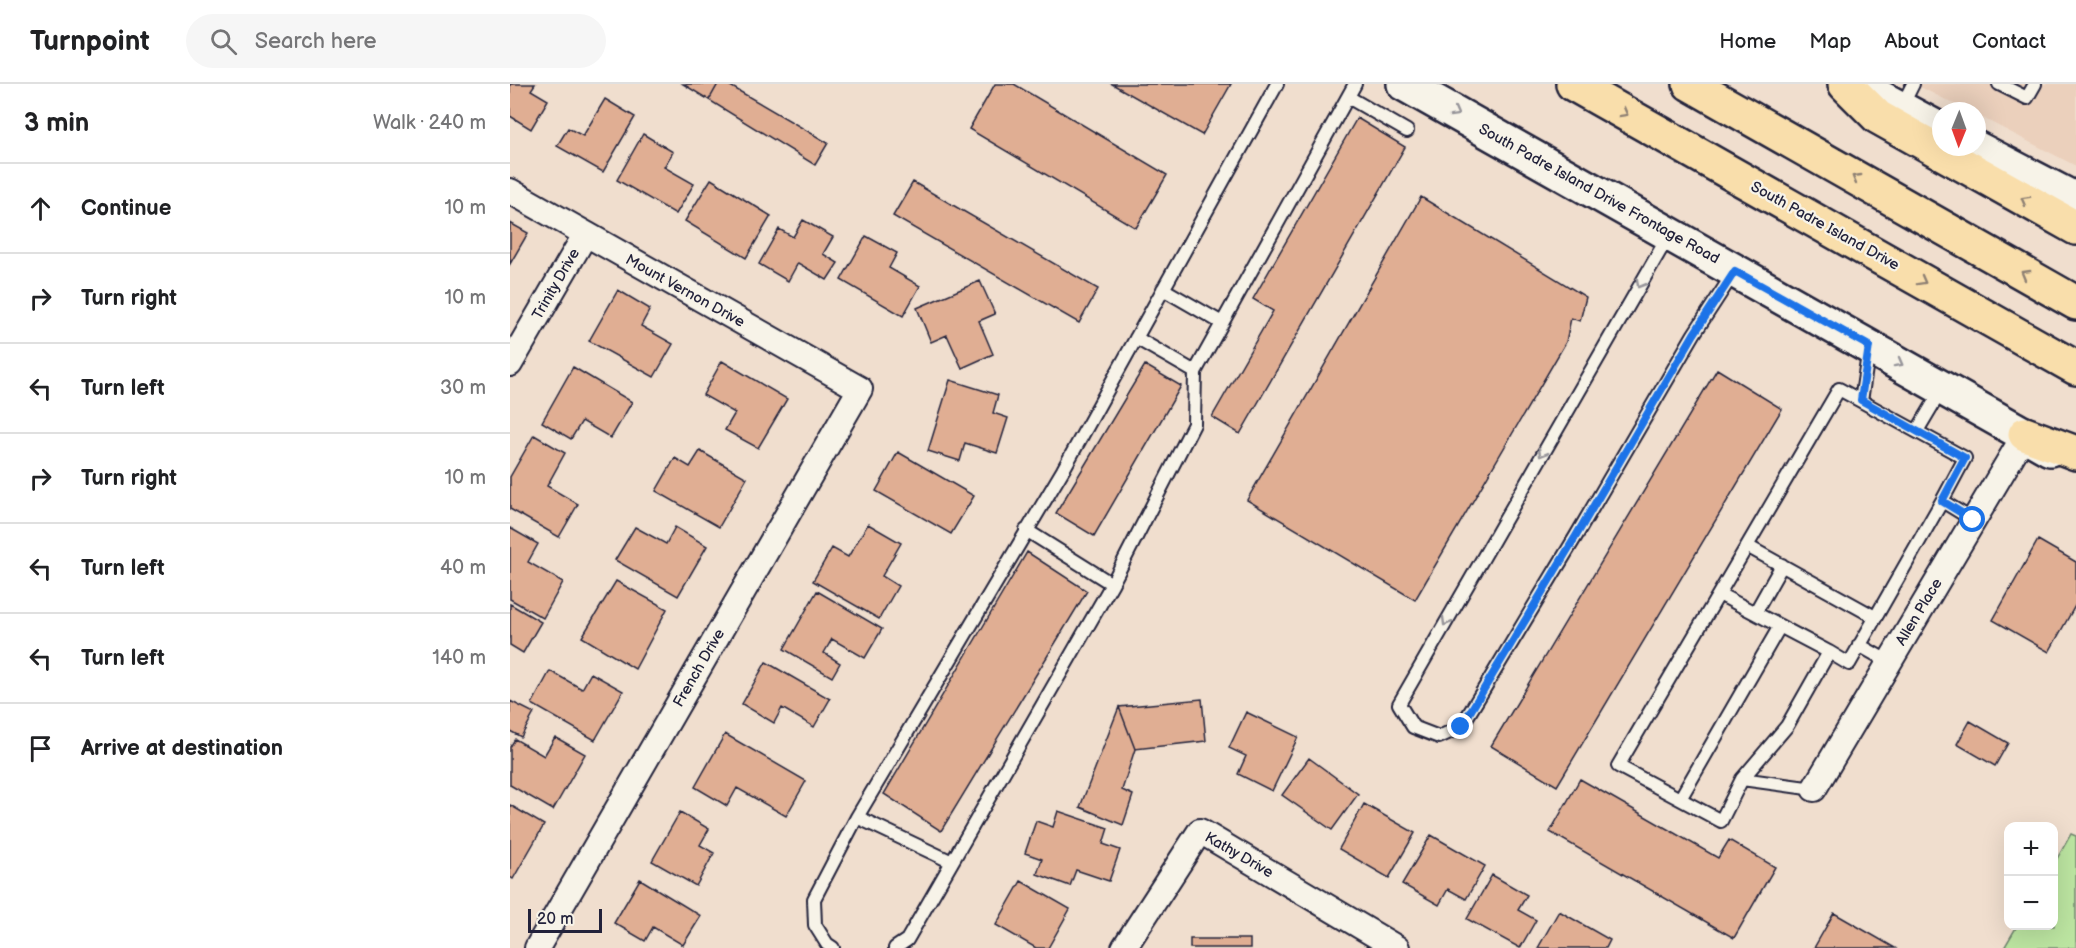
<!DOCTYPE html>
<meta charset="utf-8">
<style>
:root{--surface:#fff;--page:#f6f6f6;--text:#202124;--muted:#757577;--line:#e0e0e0}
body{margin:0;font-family:"Balsamiq Sans",sans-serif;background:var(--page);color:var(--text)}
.controls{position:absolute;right:18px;bottom:18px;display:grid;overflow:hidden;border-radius:12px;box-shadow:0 6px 24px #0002}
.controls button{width:54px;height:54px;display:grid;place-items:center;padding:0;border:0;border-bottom:2px solid var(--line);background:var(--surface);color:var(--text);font:30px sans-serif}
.compass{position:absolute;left:1422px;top:18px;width:54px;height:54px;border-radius:50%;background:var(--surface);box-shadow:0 6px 24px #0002;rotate:181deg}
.scale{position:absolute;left:18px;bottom:15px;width:74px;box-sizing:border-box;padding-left:6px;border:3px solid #22223b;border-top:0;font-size:16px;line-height:21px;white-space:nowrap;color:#22223b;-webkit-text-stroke:4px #f7f3e8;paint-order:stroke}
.stop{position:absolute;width:18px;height:18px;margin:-14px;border:4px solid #1a73e8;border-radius:50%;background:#fff}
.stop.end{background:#1a73e8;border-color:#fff;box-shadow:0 2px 6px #0008}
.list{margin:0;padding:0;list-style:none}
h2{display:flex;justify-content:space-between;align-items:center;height:78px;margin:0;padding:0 24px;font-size:26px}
h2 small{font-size:20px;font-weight:400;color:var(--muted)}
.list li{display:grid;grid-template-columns:39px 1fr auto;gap:18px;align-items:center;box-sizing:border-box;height:90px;padding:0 24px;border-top:2px solid var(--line)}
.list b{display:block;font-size:22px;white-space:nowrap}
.list em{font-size:20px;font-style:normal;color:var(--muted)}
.icon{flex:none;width:33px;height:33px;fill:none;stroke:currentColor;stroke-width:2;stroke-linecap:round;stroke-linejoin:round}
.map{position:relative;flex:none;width:1566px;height:864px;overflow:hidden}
header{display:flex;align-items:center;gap:36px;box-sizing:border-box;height:84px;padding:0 30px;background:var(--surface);border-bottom:2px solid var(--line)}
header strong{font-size:28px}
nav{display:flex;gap:33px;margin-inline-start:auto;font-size:21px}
.search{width:420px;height:54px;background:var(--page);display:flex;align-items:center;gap:15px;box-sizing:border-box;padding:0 21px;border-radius:33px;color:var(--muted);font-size:22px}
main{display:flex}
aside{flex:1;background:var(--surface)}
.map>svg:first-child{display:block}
</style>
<header>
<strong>Turnpoint</strong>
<div class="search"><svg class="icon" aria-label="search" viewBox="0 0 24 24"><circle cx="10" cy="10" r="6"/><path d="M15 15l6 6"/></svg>Search here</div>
<nav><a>Home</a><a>Map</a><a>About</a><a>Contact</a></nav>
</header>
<main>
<aside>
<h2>3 min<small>Walk · 240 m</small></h2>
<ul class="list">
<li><svg class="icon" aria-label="ahead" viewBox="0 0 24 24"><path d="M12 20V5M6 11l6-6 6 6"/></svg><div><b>Continue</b></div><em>10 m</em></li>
<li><svg class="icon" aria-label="right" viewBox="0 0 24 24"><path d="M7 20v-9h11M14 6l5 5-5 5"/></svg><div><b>Turn right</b></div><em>10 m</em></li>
<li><svg class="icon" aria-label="left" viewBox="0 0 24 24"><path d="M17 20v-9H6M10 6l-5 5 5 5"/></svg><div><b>Turn left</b></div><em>30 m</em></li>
<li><svg class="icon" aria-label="right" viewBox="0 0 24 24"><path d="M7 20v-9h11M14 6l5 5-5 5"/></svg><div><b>Turn right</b></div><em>10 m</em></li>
<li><svg class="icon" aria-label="left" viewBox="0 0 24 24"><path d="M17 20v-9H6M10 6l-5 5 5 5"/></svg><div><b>Turn left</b></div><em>40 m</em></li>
<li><svg class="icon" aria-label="left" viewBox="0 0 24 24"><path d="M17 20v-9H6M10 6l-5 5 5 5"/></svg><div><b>Turn left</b></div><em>140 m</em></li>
<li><svg class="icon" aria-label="arrive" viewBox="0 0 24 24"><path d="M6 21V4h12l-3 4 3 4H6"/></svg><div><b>Arrive at destination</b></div></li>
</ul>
</aside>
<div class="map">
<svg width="1566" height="864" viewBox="0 0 1566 864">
<rect width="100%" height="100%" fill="#f0dece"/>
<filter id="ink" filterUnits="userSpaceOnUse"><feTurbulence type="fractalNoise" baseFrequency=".0167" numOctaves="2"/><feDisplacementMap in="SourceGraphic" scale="12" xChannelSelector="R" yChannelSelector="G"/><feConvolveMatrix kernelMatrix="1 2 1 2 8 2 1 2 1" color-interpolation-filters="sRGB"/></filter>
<g filter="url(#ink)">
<!-- built -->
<path fill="#ebd0bc" d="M 1404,0 L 1566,0 L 1566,82 L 1467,31 L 1467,27 L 1458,27 Z"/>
<!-- green -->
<path fill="#bce5a1" stroke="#6f846e" stroke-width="1.5" d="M 1561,750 L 1566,752 L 1566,864 L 1494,864 L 1507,842 L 1544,842 L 1544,780 Z"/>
<!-- building -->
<path fill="#e0ae93" stroke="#22223b" stroke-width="1.5" d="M 0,0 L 25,0 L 21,6 L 38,16 L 21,45 L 0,32 Z
M 173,0 L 208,0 L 199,16 Z
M 208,0 L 217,0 L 318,59 L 305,81 L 199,16 Z
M 485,0 L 504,0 L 657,91 L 626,144 L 459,45 Z
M 602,0 L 721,0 L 692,51 Z
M 95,15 L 125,33 L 93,88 L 47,62 L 58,44 L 73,52 Z
M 847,34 L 895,63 L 730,350 L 702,333 L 763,227 L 743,215 Z
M 133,50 L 163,68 L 154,83 L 184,100 L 166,130 L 107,96 Z
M 201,95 L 261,132 L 236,174 L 175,137 Z
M 403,98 L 588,205 L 569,239 L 383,132 Z
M 911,113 L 1076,213 L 1070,237 L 1061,234 L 1056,258 L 905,516 L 737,416 Z
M 293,136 L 323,153 L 313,170 L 328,179 L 317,196 L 288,179 L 278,197 L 249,180 L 269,145 L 283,153 Z
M 0,139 L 18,149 L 0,180 Z
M 356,152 L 387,169 L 379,184 L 410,202 L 393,232 L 331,196 Z
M 470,197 L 485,230 L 469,237 L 483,270 L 452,284 L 437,251 L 421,258 L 407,224 Z
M 108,206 L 140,225 L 131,242 L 163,260 L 144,293 L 79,257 Z
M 212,277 L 277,315 L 248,364 L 215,346 L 225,329 L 193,311 Z
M 635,281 L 671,302 L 584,452 L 546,429 Z
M 63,283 L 122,318 L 101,354 L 72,337 L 61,355 L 32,338 Z
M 1207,285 L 1272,325 L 1047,702 L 981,662 Z
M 440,296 L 488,311 L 483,329 L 498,334 L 487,369 L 455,359 L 450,377 L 418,367 Z
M 24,351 L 55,369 L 37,402 L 68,420 L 49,453 L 0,425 L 0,393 Z
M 190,367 L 237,394 L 209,443 L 146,407 L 165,374 L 180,383 Z
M 388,368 L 464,412 L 441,450 L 366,407 Z
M 358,440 L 391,459 L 372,492 L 388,502 L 369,535 L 303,497 L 322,464 L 338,473 Z
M 125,443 L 156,460 L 165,443 L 197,462 L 168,512 L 105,476 Z
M 0,444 L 28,460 L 18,478 L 53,498 L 33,534 L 0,515 Z
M 1528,456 L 1566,478 L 1566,520 L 1539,568 L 1483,536 Z
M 517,468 L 577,507 L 431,747 L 374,710 Z
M 106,497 L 157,525 L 125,585 L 72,553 Z
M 307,507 L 372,545 L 355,574 L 322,555 L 314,569 L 330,579 L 322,593 L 274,565 Z
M 0,520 L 31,538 L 13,569 L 0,561 Z
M 256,578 L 320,615 L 304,643 L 272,624 L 264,639 L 232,620 Z
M 40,587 L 72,605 L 81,589 L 113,607 L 85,656 L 22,620 Z
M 692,615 L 696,657 L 625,665 L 609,623 Z
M 0,617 L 24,629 L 11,653 L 0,647 Z
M 609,623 L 625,665 L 612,706 L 623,711 L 613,741 L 570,723 Z
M 736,628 L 788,653 L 762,707 L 728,690 L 736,672 L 719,664 Z
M 1460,637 L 1498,659 L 1485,682 L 1447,660 Z
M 215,650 L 296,697 L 276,732 L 227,704 L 217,722 L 185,703 Z
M 45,653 L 75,670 L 43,726 L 0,701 L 0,663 L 5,655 L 34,672 Z
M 799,674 L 848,710 L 822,746 L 772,711 Z
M 1070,695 L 1208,774 L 1219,756 L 1265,783 L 1224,854 L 1040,748 Z
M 854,720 L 905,749 L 879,794 L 829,765 Z
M 0,721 L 34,741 L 3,795 L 0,793 Z
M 548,727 L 598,744 L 593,760 L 610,766 L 599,797 L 566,786 L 560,802 L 527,790 L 532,775 L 515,769 L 526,737 L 543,743 Z
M 170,728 L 199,745 L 190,761 L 204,769 L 186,802 L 142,777 Z
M 921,751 L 975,782 L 956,815 L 938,805 L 929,821 L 892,800 Z
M 982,791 L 1017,811 L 1008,826 L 1026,836 L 1010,864 L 957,835 Z
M 130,795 L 191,832 L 173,861 L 143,843 L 135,857 L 104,839 Z
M 511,797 L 560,825 L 538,864 L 526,864 L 486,841 Z
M 1049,827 L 1100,856 L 1096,864 L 1028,864 Z
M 1324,829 L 1385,864 L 1304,864 Z
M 680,855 L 740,855 L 740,864 L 680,864 Z"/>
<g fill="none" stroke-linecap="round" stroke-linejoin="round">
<defs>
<path id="lane" d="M 767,0 L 553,386 L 347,733 L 442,778 L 602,500 L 684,340 L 685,288 L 845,0
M 1489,0 L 1517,14 L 1525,0
M 838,13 L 897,47
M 1391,24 L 1403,0
M 1159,151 L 889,620 L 903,643 L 929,653 L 951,643 L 1066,452 L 1184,250 L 1225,187
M 653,205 L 712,239
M 626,254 L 685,288
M 1351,317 L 1359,264
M 1407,347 L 1432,305
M 516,446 L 602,500
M 1237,462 L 1365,533
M 1209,510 L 1319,568 L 1277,642 L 1232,695 L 1211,737 L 1108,682 L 1329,305 L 1455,374 L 1432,417 L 1463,436
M 1245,529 L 1272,481
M 1349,561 L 1379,578
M 1319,568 L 1339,580 L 1432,417
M 1232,695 L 1304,705
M 1170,715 L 1270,542
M 323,864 L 317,860 L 305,841 L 304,815 L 347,733
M 385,864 L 397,856 L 442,778"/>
<path id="street" d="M 0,107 L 350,305 L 27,864
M 0,280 L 75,151
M 1304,705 L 1515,350
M 614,864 L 690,747 L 887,864"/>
<path id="secondary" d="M 894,0 L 1540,365
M 1345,0 L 1431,46
M 1464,63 L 1566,116"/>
<path id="highway" d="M 1063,0 L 1566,284
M 1180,0 L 1566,219
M 1335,0 L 1368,33 L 1566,144
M 1515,350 L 1566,369"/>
</defs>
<!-- lane casing -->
<use href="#lane" stroke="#22223b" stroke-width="16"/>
<!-- street casing -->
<use href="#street" stroke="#22223b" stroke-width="28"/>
<!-- secondary casing -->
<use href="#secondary" stroke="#22223b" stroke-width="38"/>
<!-- highway casing -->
<use href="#highway" stroke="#22223b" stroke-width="38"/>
<!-- lane -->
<use href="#lane" stroke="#f7f3e8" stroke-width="12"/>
<!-- street -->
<use href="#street" stroke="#f7f3e8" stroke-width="24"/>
<!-- secondary -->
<use href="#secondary" stroke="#f7f3e8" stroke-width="33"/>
<!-- highway -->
<use href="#highway" stroke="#f9deab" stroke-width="33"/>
</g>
<!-- one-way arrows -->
<defs><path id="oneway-chevron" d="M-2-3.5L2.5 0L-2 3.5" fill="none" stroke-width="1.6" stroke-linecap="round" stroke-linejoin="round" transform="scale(1.5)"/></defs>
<g stroke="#97959a">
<use href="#oneway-chevron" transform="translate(945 29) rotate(29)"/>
<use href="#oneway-chevron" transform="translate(1130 200) rotate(120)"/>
<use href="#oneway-chevron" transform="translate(1389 279) rotate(29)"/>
<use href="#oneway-chevron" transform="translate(1032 369) rotate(120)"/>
<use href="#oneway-chevron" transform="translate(936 538) rotate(120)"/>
</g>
<g stroke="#8e8073">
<use href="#oneway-chevron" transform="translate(1114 29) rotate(29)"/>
<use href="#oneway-chevron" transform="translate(1346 94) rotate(-150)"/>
<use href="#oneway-chevron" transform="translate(1515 116) rotate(-151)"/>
<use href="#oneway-chevron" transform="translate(1515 190) rotate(-150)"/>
<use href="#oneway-chevron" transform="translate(1412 197) rotate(29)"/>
</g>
</g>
<g fill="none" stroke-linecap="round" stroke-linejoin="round" filter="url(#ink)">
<!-- route -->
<path stroke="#1a73e8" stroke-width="8" d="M 951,643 L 1066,452 L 1184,250 L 1225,187 L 1359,262 L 1351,316 L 1455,374 L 1432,417 L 1463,436"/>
</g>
<g text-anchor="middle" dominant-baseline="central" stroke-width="4.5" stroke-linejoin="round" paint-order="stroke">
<!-- street labels -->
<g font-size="15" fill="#22223b" stroke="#f7f3e8">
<text transform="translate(1089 110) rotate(29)">South Padre Island Drive Frontage Road</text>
<text transform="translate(1315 142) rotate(29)">South Padre Island Drive</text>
<text transform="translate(46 200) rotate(-60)">Trinity Drive</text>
<text transform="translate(175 207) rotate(29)">Mount Vernon Drive</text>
<text transform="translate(1409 528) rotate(-59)">Allen Place</text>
<text transform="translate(189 584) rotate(-60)">French Drive</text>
<text transform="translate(729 771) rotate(30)">Kathy Drive</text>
</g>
</g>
</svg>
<div class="controls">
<button>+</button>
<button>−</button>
</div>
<svg class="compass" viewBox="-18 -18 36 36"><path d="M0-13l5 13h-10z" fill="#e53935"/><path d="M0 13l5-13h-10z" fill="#757577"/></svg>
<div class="scale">20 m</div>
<div class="stop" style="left:1463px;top:436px"></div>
<div class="stop end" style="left:951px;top:643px"></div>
</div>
</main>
